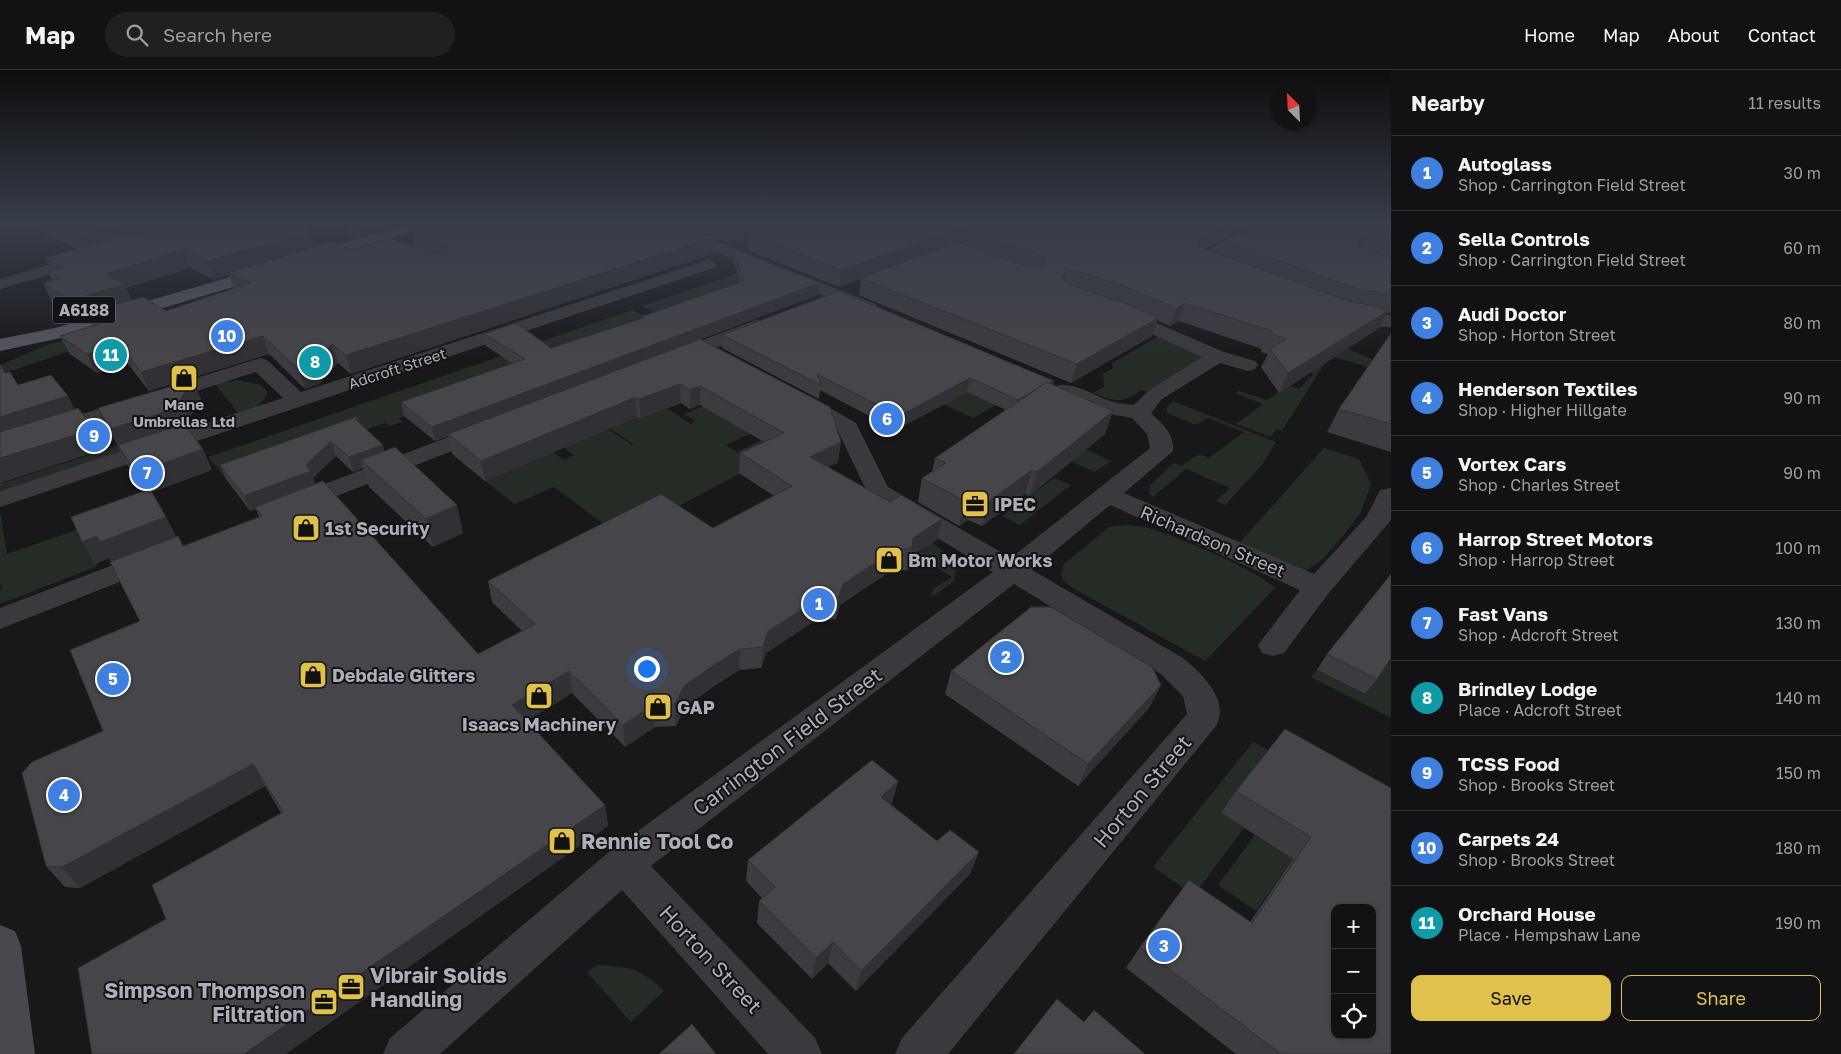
<!DOCTYPE html>
<meta charset="utf-8">
<style>
:root{--surface:#121214;--page:#1f2022;--text:#f1f3f6;--muted:#9c9ea0;--line:#313234;--accent:#dfc14b}
body{margin:0;font-family:"Golos Text",sans-serif;background:var(--page);color:var(--text)}
.controls{position:absolute;right:15px;bottom:15px;display:grid;overflow:hidden;border-radius:10px;box-shadow:0 1px 4px #0004}
.controls button{width:45px;height:45px;display:grid;place-items:center;padding:0;border:0;border-bottom:1px solid var(--line);background:var(--surface);color:var(--text);font:25px sans-serif}
.compass{position:absolute;left:1271px;top:15px;width:45px;height:45px;border-radius:50%;background:var(--surface);box-shadow:0 1px 4px #0004;rotate:336deg}
.you{position:absolute;left:646px;top:598px;width:18px;height:18px;margin:-12px;border:4px solid #fff;border-radius:50%;background:#1a73e8;box-shadow:0 0 0 8px #1a73e833}
.badge{display:grid;place-items:center;width:32px;height:32px;border-radius:50%;background:var(--accent);color:#fff;font-size:16px;font-weight:700}
.pin{position:absolute;translate:-50% -50%;border:2px solid #fff;box-shadow:0 1px 5px #0006}
.list{margin:0;padding:0;list-style:none}
h2{display:flex;justify-content:space-between;align-items:center;height:65px;margin:0;padding:0 20px;font-size:21px}
h2 small{font-size:16px;font-weight:400;color:var(--muted)}
.list li{display:grid;grid-template-columns:32px 1fr auto;gap:15px;align-items:center;box-sizing:border-box;height:75px;padding:0 20px;border-top:1px solid var(--line)}
.list b{display:block;font-size:19px;white-space:nowrap}
.list p{margin:0;font-size:16px;white-space:nowrap;color:var(--muted)}
.list em{font-size:16px;font-style:normal;color:var(--muted)}
.actions{display:flex;gap:10px;padding:15px 20px}
.actions a{flex:1;padding:11px 0;border:1px solid var(--accent);border-radius:10px;text-align:center;font-size:18px;color:var(--accent)}
.actions .main{background:var(--accent);color:#111}
.icon{flex:none;width:28px;height:28px;fill:none;stroke:currentColor;stroke-width:2;stroke-linecap:round;stroke-linejoin:round}
.map{position:relative;flex:none;width:1391px;height:984px;overflow:hidden}
header{display:flex;align-items:center;gap:30px;box-sizing:border-box;height:70px;padding:0 25px;background:var(--surface);border-bottom:1px solid var(--line)}
header strong{font-size:24px}
nav{display:flex;gap:28px;margin-inline-start:auto;font-size:18px}
.search{width:350px;height:45px;background:var(--page);display:flex;align-items:center;gap:12px;box-sizing:border-box;padding:0 18px;border-radius:28px;color:var(--muted);font-size:19px}
main{display:flex}
aside{flex:1;background:var(--surface)}
.map>svg:first-child{display:block}
</style>
<header>
<strong>Map</strong>
<div class="search"><svg class="icon" aria-label="search" viewBox="0 0 24 24"><circle cx="10" cy="10" r="6"/><path d="M15 15l6 6"/></svg>Search here</div>
<nav><a>Home</a><a>Map</a><a>About</a><a>Contact</a></nav>
</header>
<main>
<div class="map">
<svg width="1391" height="984" viewBox="0 0 1391 984">
<rect width="100%" height="100%" fill="#18181a"/>
<!-- green -->
<path fill="#252c26" d="M 752,198 L 782,211 L 399,348 L 403,352 L 390,356 L 385,353 L 226,409 L 208,387 L 501,286 L 508,290 L 511,282 L 633,240 L 648,248 L 658,244 L 643,236 Z
M 179,238 L 125,262 L 14,300 L 0,302 L 0,295 L 47,275 Z
M 1165,263 L 1217,286 L 1155,325 L 1141,320 C 1121,335 1114,331 1092,323 L 1104,317 L 1103,304 L 1113,298 L 1112,293 Z
M 1338,275 L 1391,297 L 1391,304 L 1334,287 L 1338,280 Z
M 1329,286 L 1282,361 L 1276,359 L 1271,367 L 1236,354 L 1263,334 L 1235,323 L 1239,321 L 1267,330 L 1288,316 L 1300,318 L 1313,304 L 1307,302 Z
M 933,307 L 996,335 L 973,348 L 941,333 Z
M 236,310 L 259,314 L 267,321 L 266,327 L 257,337 L 239,344 L 215,314 Z
M 715,331 L 762,358 L 726,375 L 737,382 L 765,368 L 778,376 L 750,398 L 621,467 L 554,417 L 515,434 L 485,411 L 549,379 L 564,390 L 574,385 L 559,374 L 603,356 L 632,375 L 633,374 L 605,355 L 619,349 L 624,352 L 659,333 L 691,354 L 695,351 L 684,344 Z
M 1173,331 L 1276,372 L 1262,395 L 1225,435 L 1216,431 L 1230,418 L 1186,399 L 1153,427 L 1149,423 L 1150,415 L 1174,393 L 1181,396 L 1199,384 L 1209,388 L 1244,362 L 1208,348 L 1196,355 L 1167,343 L 1167,337 Z
M 193,351 L 197,358 L 0,421 L 0,406 L 3,413 Z
M 1073,373 L 1111,391 L 1095,402 L 1055,384 Z
M 1324,378 L 1359,389 L 1371,414 L 1361,442 L 1343,466 L 1322,490 L 1296,507 L 1234,479 Z
M 1054,408 L 1071,415 L 1020,455 L 1002,446 Z
M 0,441 L 7,484 L 79,459 L 98,496 L 0,534 L 0,520 L 2,519 L 0,513 Z
M 881,442 C 903,456 946,474 956,499 L 954,511 L 933,526 L 931,524 L 933,519 L 952,507 L 924,489 L 908,500 L 908,489 L 926,478 Z
M 1126,455 C 1133,456 1142,456 1149,458 C 1175,466 1258,500 1275,518 L 1205,591 L 1071,517 L 1063,510 L 1061,503 L 1064,494 L 1109,457 Z
M 1391,584 L 1391,648 L 1311,607 L 1317,600 L 1365,624 Z
M 1253,672 L 1270,681 L 1221,743 L 1244,758 L 1197,821 L 1185,819 L 1153,797 Z
M 1255,765 L 1293,789 L 1256,841 L 1218,815 Z
M 597,895 C 628,896 642,899 664,921 L 631,952 L 587,902 Z"/>
<g fill="none" stroke-linecap="round" stroke-linejoin="round">
<!-- street -->
<path fill="#3a3a3e" fill-rule="evenodd" d="M 649,152 L 668,152 L 875,234 L 878,238 L 875,242 L 863,242 L 651,155 Z
M 1243,152 L 1263,152 L 1269,156 L 1215,188 L 1227,192 L 1229,195 L 1227,198 L 1221,200 L 1195,192 L 1193,189 L 1195,186 L 1250,157 Z
M 353,157 L 404,177 L 406,180 L 404,183 L 392,183 L 348,165 L 345,162 L 348,159 Z
M 984,164 L 992,169 L 989,172 L 938,192 L 932,194 L 924,189 L 926,186 Z
M 87,184 L 95,189 L 93,192 L 0,219 L 0,209 Z
M 708,190 L 714,192 L 716,195 L 714,198 L 0,437 L 0,421 L 283,328 L 256,302 L 0,384 L 0,370 L 260,288 L 267,290 L 301,322 Z
M 1121,238 L 1224,282 L 1255,291 L 1258,295 L 1255,299 L 1248,301 L 1220,293 L 1162,329 L 1151,343 C 1162,354 1175,364 1173,381 L 1124,423 L 1314,504 L 1367,446 L 1380,420 L 1391,418 L 1391,450 L 1328,524 L 1284,583 L 1273,586 L 1262,583 L 1258,575 L 1300,520 L 1110,435 L 1032,500 L 1183,588 C 1202,604 1230,630 1216,656 L 948,984 L 895,984 L 902,968 L 1187,644 L 1183,626 L 1161,604 L 1014,514 L 651,796 L 815,968 L 822,984 L 768,984 L 622,820 L 440,984 L 383,984 L 390,968 L 609,782 L 993,502 L 869,426 L 838,361 L 792,335 L 789,330 L 792,325 L 800,324 L 808,325 L 856,353 L 888,417 L 1011,488 L 1150,378 L 1147,364 L 1132,348 L 1099,342 L 1056,324 L 1052,320 L 1056,316 C 1073,311 1093,325 1110,331 C 1117,333 1126,334 1134,335 L 1148,321 L 1202,287 L 1115,247 L 1112,243 L 1115,239 Z
M 1347,238 L 1377,245 L 1391,245 L 1391,257 L 1376,257 L 1341,247 L 1338,243 L 1341,239 Z
M 756,250 L 763,252 L 765,256 L 763,260 L 682,291 L 668,291 L 665,287 L 668,283 Z
M 485,353 L 493,355 L 496,360 L 493,365 L 306,438 L 297,441 L 288,438 L 284,433 L 288,428 Z
M 150,481 L 160,484 L 164,490 L 160,496 L 0,559 L 0,538 Z"/>
<!-- secondary -->
<path fill="#48484e" fill-rule="evenodd" d="M 0,855 L 15,861 L 21,876 L 35,984 L 0,984 Z"/>
<!-- primary -->
<path fill="#56565d" fill-rule="evenodd" d="M 414,152 L 435,152 L 433,155 L 315,191 L 303,191 L 301,188 L 303,185 Z
M 268,196 L 274,197 L 276,201 L 274,205 L 65,267 L 0,281 L 0,269 L 55,258 Z"/>
</g>
<!-- wall -->
<path fill="#3c3b40" fill-rule="evenodd" d="M 30,152 L 321,152 L 299,158 L 310,162 L 314,177 L 353,180 L 415,177 L 412,162 L 454,152 L 1249,152 L 1246,157 L 1205,179 L 1221,184 L 1226,172 L 1391,152 L 1391,243 L 1387,243 L 1379,258 L 1279,323 L 1261,297 L 1268,284 L 1261,282 L 1262,279 L 1179,251 L 1170,256 L 1157,250 L 1152,266 L 1071,313 L 859,225 L 861,209 L 839,217 L 748,180 L 749,166 L 728,172 L 715,167 L 715,183 L 351,304 L 338,293 L 319,314 L 305,319 L 269,284 L 149,321 L 128,294 L 97,303 L 70,284 L 60,266 L 92,256 L 88,246 L 78,249 L 52,232 L 43,213 L 52,211 L 48,202 L 52,201 L 45,188 L 77,179 L 33,157 ZM 977,165 L 974,178 L 958,172 ZM 190,198 L 213,209 L 229,205 L 234,218 L 166,241 L 131,230 L 126,218 Z
M 733,179 L 819,213 L 818,225 L 701,269 L 838,392 L 828,397 L 890,432 L 942,449 L 937,470 L 910,487 L 908,500 L 889,502 L 840,535 L 836,549 L 816,550 L 766,583 L 761,598 L 739,600 L 717,614 L 685,637 L 676,656 L 655,657 L 625,677 L 572,623 L 527,651 L 605,735 L 608,756 L 166,849 L 281,743 L 265,716 L 80,818 L 65,817 L 46,796 L 103,661 L 140,551 L 109,488 L 95,494 L 145,421 L 128,396 L 98,338 L 201,329 L 185,355 L 203,379 L 212,400 L 152,422 L 166,447 L 176,467 L 183,476 L 259,447 L 256,439 L 250,441 L 226,409 L 220,395 L 360,353 L 383,375 L 384,381 L 463,463 L 433,477 L 369,417 L 363,398 L 353,402 L 336,386 L 313,408 L 315,414 L 478,584 L 522,561 L 492,532 L 488,511 L 713,458 L 774,426 L 739,403 L 740,383 L 764,372 L 700,335 L 690,339 L 681,333 L 640,348 L 637,347 L 485,411 L 452,384 L 448,366 L 435,371 L 404,346 L 401,332 L 513,294 L 486,276 L 484,264 L 551,278 L 641,249 L 641,247 L 740,212 L 733,190 Z
M 1391,263 L 1391,382 L 1327,362 L 1339,339 Z
M 722,265 L 1053,315 L 1113,341 L 1105,364 L 1029,426 L 1025,424 L 982,456 L 968,450 L 959,456 L 918,432 L 922,408 L 932,402 L 935,388 L 1006,340 L 967,322 L 896,360 L 820,320 L 819,329 L 722,278 Z
M 1327,584 L 1377,609 L 1365,624 L 1317,600 Z
M 951,601 L 1161,615 L 1149,638 L 1078,716 L 945,624 Z
M 898,711 L 892,733 L 891,735 L 937,771 L 979,782 L 970,804 L 856,921 L 828,893 L 812,909 L 757,853 L 759,831 L 762,828 L 746,811 L 748,790 Z
M 1391,718 L 1391,984 L 1236,984 L 1126,898 L 1140,877 L 1250,852 L 1293,789 L 1221,743 L 1236,721 Z"/>
<!-- shaded-wall -->
<path fill="#313034" d="M 130,152 L 196,152 L 85,183 L 77,166 Z
M 274,152 L 321,152 L 278,165 Z
M 744,152 L 794,152 L 749,164 L 749,166 L 728,172 L 728,156 Z
M 976,152 L 1014,152 L 839,217 L 841,200 Z
M 1233,152 L 1249,152 L 1246,157 L 1194,184 L 1197,172 L 1200,168 Z
M 310,162 L 314,179 L 228,203 L 229,205 L 213,209 L 207,191 Z
M 715,167 L 715,183 L 351,304 L 346,285 Z
M 1368,167 L 1360,183 L 1357,173 L 1360,169 Z
M 183,180 L 190,198 L 126,218 L 132,233 L 86,242 L 88,246 L 78,249 L 69,230 L 105,204 Z
M 1067,201 L 1062,218 L 1062,207 Z
M 819,213 L 818,225 L 449,365 L 448,364 L 448,366 L 435,371 L 432,357 Z
M 1185,233 L 1179,251 L 1170,256 L 1176,238 Z
M 1389,240 L 1379,258 L 1279,323 L 1288,303 Z
M 1158,248 L 1152,266 L 1071,313 L 1077,294 Z
M 263,266 L 269,284 L 149,321 L 141,302 Z
M 332,274 L 338,293 L 319,314 L 305,319 L 299,300 Z
M 119,275 L 128,294 L 97,303 L 87,284 Z
M 970,308 L 967,322 L 896,360 L 899,346 Z
M 193,310 L 201,329 L 182,359 L 118,375 L 120,380 L 110,359 Z
M 1054,311 L 1050,324 L 1015,344 L 1018,330 Z
M 680,314 L 681,333 L 640,348 L 639,329 Z
M 700,316 L 700,335 L 690,339 L 690,320 Z
M 68,326 L 77,344 L 0,368 L 0,347 Z
M 636,327 L 637,347 L 485,411 L 481,391 Z
M 1113,341 L 1105,364 L 1029,426 L 1037,402 Z
M 358,346 L 362,360 L 355,349 Z
M 95,359 L 105,379 L 0,413 L 0,388 Z
M 331,371 L 336,386 L 313,408 L 316,416 L 250,441 L 244,426 L 306,395 Z
M 841,372 L 838,392 L 808,407 L 810,387 Z
M 383,375 L 386,389 L 361,390 L 363,398 L 353,402 L 349,387 Z
M 203,379 L 212,400 L 147,424 L 136,403 Z
M 1032,400 L 1025,424 L 982,456 L 988,432 Z
M 974,425 L 968,450 L 959,456 L 965,431 Z
M 457,435 L 463,463 L 433,477 L 426,449 Z
M 166,447 L 177,469 L 112,493 L 109,488 L 95,494 L 82,472 L 97,466 Z
M 942,449 L 937,470 L 910,487 L 912,478 L 913,468 Z
M 893,481 L 889,502 L 840,535 L 836,549 L 839,527 L 843,514 Z
M 819,529 L 816,550 L 766,583 L 761,598 L 763,577 L 768,561 Z
M 740,579 L 739,600 L 717,614 L 685,637 L 676,656 L 675,634 L 685,615 L 717,593 Z
M 569,601 L 572,623 L 517,657 L 512,635 Z
M 1161,615 L 1149,638 L 1078,716 L 1088,694 Z
M 653,635 L 655,657 L 625,677 L 623,655 Z
M 253,694 L 265,716 L 80,818 L 62,797 Z
M 898,711 L 892,733 L 876,749 L 881,727 Z
M 605,735 L 608,756 L 286,984 L 244,984 Z
M 979,782 L 970,804 L 856,921 L 861,901 Z
M 833,872 L 828,893 L 812,909 L 816,888 Z"/>
<!-- building -->
<path fill="#46454a" stroke="#313034" fill-rule="evenodd" d="M 48,152 L 130,152 L 77,166 Z
M 175,152 L 282,152 L 310,162 L 207,191 L 183,180 L 105,204 L 124,215 L 69,230 L 43,213 L 60,208 L 48,202 L 63,198 L 45,188 Z
M 454,152 L 676,152 L 715,167 L 346,285 L 332,274 L 313,295 L 299,300 L 263,266 L 141,302 L 119,275 L 87,284 L 60,266 L 102,253 L 86,242 L 143,227 L 166,241 L 250,213 L 228,203 L 331,172 L 353,180 L 388,168 L 431,183 L 444,183 L 448,180 L 445,174 L 412,162 Z
M 715,152 L 744,152 L 728,156 Z
M 789,152 L 976,152 L 841,200 L 749,164 Z
M 1013,152 L 1233,152 L 1200,168 L 1197,172 L 1200,177 L 1343,229 L 1389,240 L 1288,303 L 1270,279 L 1286,269 L 1269,263 L 1272,261 L 1185,233 L 1176,238 L 1121,215 L 1079,202 L 1067,201 L 1062,207 L 1066,213 L 1127,234 L 1158,248 L 1077,294 L 861,208 L 957,172 L 1030,197 L 1042,197 L 1046,192 L 1043,186 L 977,165 Z
M 1260,152 L 1391,152 L 1391,175 L 1368,167 L 1360,169 L 1357,173 L 1360,178 L 1391,188 L 1391,215 L 1390,215 L 1391,216 L 1391,224 L 1361,220 L 1226,172 Z
M 733,179 L 819,213 L 432,357 L 401,332 L 525,289 L 484,264 L 516,253 L 551,278 L 644,248 L 641,247 L 744,211 Z
M 839,221 L 1054,311 L 1049,313 L 1047,312 L 1032,322 L 1018,330 L 970,308 L 899,346 L 817,304 L 821,315 L 722,265 Z
M 1391,263 L 1391,354 L 1339,339 Z
M 700,269 L 830,337 L 841,372 L 810,387 L 890,432 L 901,425 L 942,449 L 913,468 L 912,478 L 893,481 L 843,514 L 839,527 L 819,529 L 768,561 L 763,577 L 740,579 L 717,593 L 685,615 L 675,634 L 653,635 L 623,655 L 569,601 L 512,635 L 605,735 L 244,984 L 92,984 L 78,898 L 166,849 L 152,815 L 283,742 L 253,694 L 62,797 L 46,796 L 22,703 L 32,692 L 103,661 L 70,580 L 140,551 L 110,492 L 178,466 L 183,476 L 262,446 L 255,437 L 323,411 L 478,584 L 535,554 L 488,511 L 661,424 L 713,458 L 792,416 L 740,383 L 784,363 L 700,316 L 690,320 L 680,314 L 639,329 L 636,327 L 481,391 L 448,364 Z
M 0,294 L 5,303 L 10,302 L 18,315 L 51,305 L 68,326 L 0,347 Z
M 193,310 L 174,339 L 110,359 L 98,338 Z
M 1047,312 L 1113,341 L 1037,402 L 1032,400 L 988,432 L 974,425 L 965,431 L 922,408 L 946,393 L 935,388 Z
M 78,338 L 95,359 L 0,388 L 0,362 Z
M 358,346 L 355,349 L 383,375 L 349,387 L 331,371 L 306,395 L 311,401 L 244,426 L 220,395 Z
M 184,354 L 203,379 L 136,403 L 118,375 Z
M 395,377 L 457,435 L 426,449 L 361,390 Z
M 150,419 L 166,447 L 100,472 L 97,466 L 82,472 L 71,447 Z
M 1391,504 L 1391,588 L 1377,609 L 1327,584 Z
M 1031,537 L 1051,537 L 1152,597 L 1161,615 L 1088,694 L 951,601 Z
M 1285,659 L 1391,718 L 1391,984 L 1281,984 L 1140,877 L 1189,810 L 1252,853 L 1311,767 L 1236,721 ZM 1335,838 L 1372,838 L 1372,965 L 1335,965 Z
M 872,690 L 898,711 L 881,727 L 937,771 L 950,760 L 979,782 L 861,901 L 833,872 L 816,888 L 759,831 L 775,817 L 748,790 Z
M 1057,929 L 1084,952 L 1094,940 L 1145,984 L 1014,984 Z
M 692,954 L 716,984 L 659,984 Z"/>
<!-- sky -->
<linearGradient id="sky" x2="0" y2="1"><stop stop-color="#0d0d0e"/><stop offset="0.53" stop-color="#373d49"/><stop offset="1" stop-color="#373d49" stop-opacity="0"/></linearGradient>
<rect width="1391" height="289" fill="url(#sky)"/>
<!-- icons -->
<defs>
<symbol id="shop-square" viewBox="-11 -11 22 22"><rect x="-9" y="-9" width="18" height="18" rx="4" fill="#dfc14b" stroke="#131315"/><path d="M-5-2.5h2.3a2.7 3.5 0 0 1 5.4 0H5L5.5 6h-11ZM-1.5-2.5h3a1.5 2.3 0 0 0-3 0Z" fill="#111"/></symbol>
<symbol id="office-square" viewBox="-11 -11 22 22"><rect x="-9" y="-9" width="18" height="18" rx="4" fill="#dfc14b" stroke="#131315"/><path d="M-6-3h4V-5.5h4V-3h4V5H-6ZM-1-4.5V-3h2v-1.5ZM-6 0V1H6V0Z" fill="#111"/></symbol>
</defs>
<g fill-rule="evenodd">
<use href="#shop-square" x="168" y="292" width="32" height="32"/>
<use href="#office-square" x="959" y="418" width="32" height="32"/>
<use href="#shop-square" x="290" y="442" width="32" height="32"/>
<use href="#shop-square" x="873" y="474" width="32" height="32"/>
<use href="#shop-square" x="297" y="589" width="32" height="32"/>
<use href="#shop-square" x="523" y="610" width="32" height="32"/>
<use href="#shop-square" x="642" y="621" width="32" height="32"/>
<use href="#shop-square" x="546" y="755" width="32" height="32"/>
<use href="#office-square" x="335" y="901" width="32" height="32"/>
<use href="#office-square" x="308" y="916" width="32" height="32"/>
</g>
<g text-anchor="middle" dominant-baseline="central" stroke-width="4" stroke-linejoin="round" paint-order="stroke">
<!-- far-street labels -->
<g font-size="15" fill="#acaeb8" stroke="#131315">
<text transform="translate(397 298) rotate(-18)">Adcroft Street</text>
</g>
<!-- far-poi labels -->
<g font-size="15" font-weight="bold" fill="#acaeb8" stroke="#131315">
<text x="184" y="334">Mane<tspan x="184" dy="17">Umbrellas Ltd</tspan></text>
</g>
<!-- shield labels -->
<rect fill="#131315" stroke="#7e8087" stroke-width="1" x="53" y="226.5" width="62" height="27" rx="4"/>
<g font-size="16" font-weight="bold" fill="#acaeb8">
<text x="84" y="240">A6188</text>
</g>
<!-- poi labels -->
<g font-size="18" font-weight="bold" fill="#acaeb8" stroke="#131315" text-anchor="start">
<text x="994" y="434">IPEC</text>
<text x="325" y="458">1st Security</text>
<text x="908" y="490">Bm Motor Works</text>
<text x="332" y="605">Debdale Glitters</text>
<text x="677" y="637">GAP</text>
<text x="539" y="654" text-anchor="middle">Isaacs Machinery</text>
</g>
<!-- street labels -->
<g font-size="18" fill="#acaeb8" stroke="#131315">
<text transform="translate(1213 471) rotate(23)">Richardson Street</text>
</g>
<!-- near-street labels -->
<g font-size="21" fill="#acaeb8" stroke="#131315">
<text transform="translate(787 671) rotate(-37)">Carrington Field Street</text>
<text transform="translate(1142 721) rotate(-50)">Horton Street</text>
<text transform="translate(711 889) rotate(47)">Horton Street</text>
</g>
<!-- near-poi labels -->
<g font-size="21" font-weight="bold" fill="#acaeb8" stroke="#131315" text-anchor="start">
<text x="581" y="771">Rennie Tool Co</text>
<text x="370" y="905">Vibrair Solids<tspan x="370" dy="24">Handling</tspan></text>
<text x="305" y="920" text-anchor="end">Simpson Thompson<tspan x="305" dy="24">Filtration</tspan></text>
</g>
</g>
</svg>
<div class="controls">
<button>+</button>
<button>−</button>
<button><svg class="icon" aria-label="locate" viewBox="0 0 24 24"><circle cx="12" cy="12" r="6"/><path d="M12 2v4M12 18v4M2 12h4M18 12h4"/></svg></button>
</div>
<svg class="compass" viewBox="-18 -18 36 36"><path d="M0-13l5 13h-10z" fill="#e53935"/><path d="M0 13l5-13h-10z" fill="#9c9ea0"/></svg>
<div class="you"></div>
<div class="pin badge" style="left:819px;top:534px;background:#3f7fe0">1</div>
<div class="pin badge" style="left:1006px;top:587px;background:#3f7fe0">2</div>
<div class="pin badge" style="left:1164px;top:876px;background:#3f7fe0">3</div>
<div class="pin badge" style="left:64px;top:725px;background:#3f7fe0">4</div>
<div class="pin badge" style="left:113px;top:609px;background:#3f7fe0">5</div>
<div class="pin badge" style="left:887px;top:349px;background:#3f7fe0">6</div>
<div class="pin badge" style="left:147px;top:403px;background:#3f7fe0">7</div>
<div class="pin badge" style="left:315px;top:292px;background:#0f9aa8">8</div>
<div class="pin badge" style="left:94px;top:366px;background:#3f7fe0">9</div>
<div class="pin badge" style="left:227px;top:266px;background:#3f7fe0">10</div>
<div class="pin badge" style="left:111px;top:285px;background:#0f9aa8">11</div>
</div>
<aside>
<h2>Nearby<small>11 results</small></h2>
<ul class="list">
<li><span class="badge" style="background:#3f7fe0">1</span><div><b>Autoglass</b><p>Shop · Carrington Field Street</p></div><em>30 m</em></li>
<li><span class="badge" style="background:#3f7fe0">2</span><div><b>Sella Controls</b><p>Shop · Carrington Field Street</p></div><em>60 m</em></li>
<li><span class="badge" style="background:#3f7fe0">3</span><div><b>Audi Doctor</b><p>Shop · Horton Street</p></div><em>80 m</em></li>
<li><span class="badge" style="background:#3f7fe0">4</span><div><b>Henderson Textiles</b><p>Shop · Higher Hillgate</p></div><em>90 m</em></li>
<li><span class="badge" style="background:#3f7fe0">5</span><div><b>Vortex Cars</b><p>Shop · Charles Street</p></div><em>90 m</em></li>
<li><span class="badge" style="background:#3f7fe0">6</span><div><b>Harrop Street Motors</b><p>Shop · Harrop Street</p></div><em>100 m</em></li>
<li><span class="badge" style="background:#3f7fe0">7</span><div><b>Fast Vans</b><p>Shop · Adcroft Street</p></div><em>130 m</em></li>
<li><span class="badge" style="background:#0f9aa8">8</span><div><b>Brindley Lodge</b><p>Place · Adcroft Street</p></div><em>140 m</em></li>
<li><span class="badge" style="background:#3f7fe0">9</span><div><b>TCSS Food</b><p>Shop · Brooks Street</p></div><em>150 m</em></li>
<li><span class="badge" style="background:#3f7fe0">10</span><div><b>Carpets 24</b><p>Shop · Brooks Street</p></div><em>180 m</em></li>
<li><span class="badge" style="background:#0f9aa8">11</span><div><b>Orchard House</b><p>Place · Hempshaw Lane</p></div><em>190 m</em></li>
</ul>
<div class="actions"><a class="main">Save</a><a>Share</a></div>
</aside>
</main>
